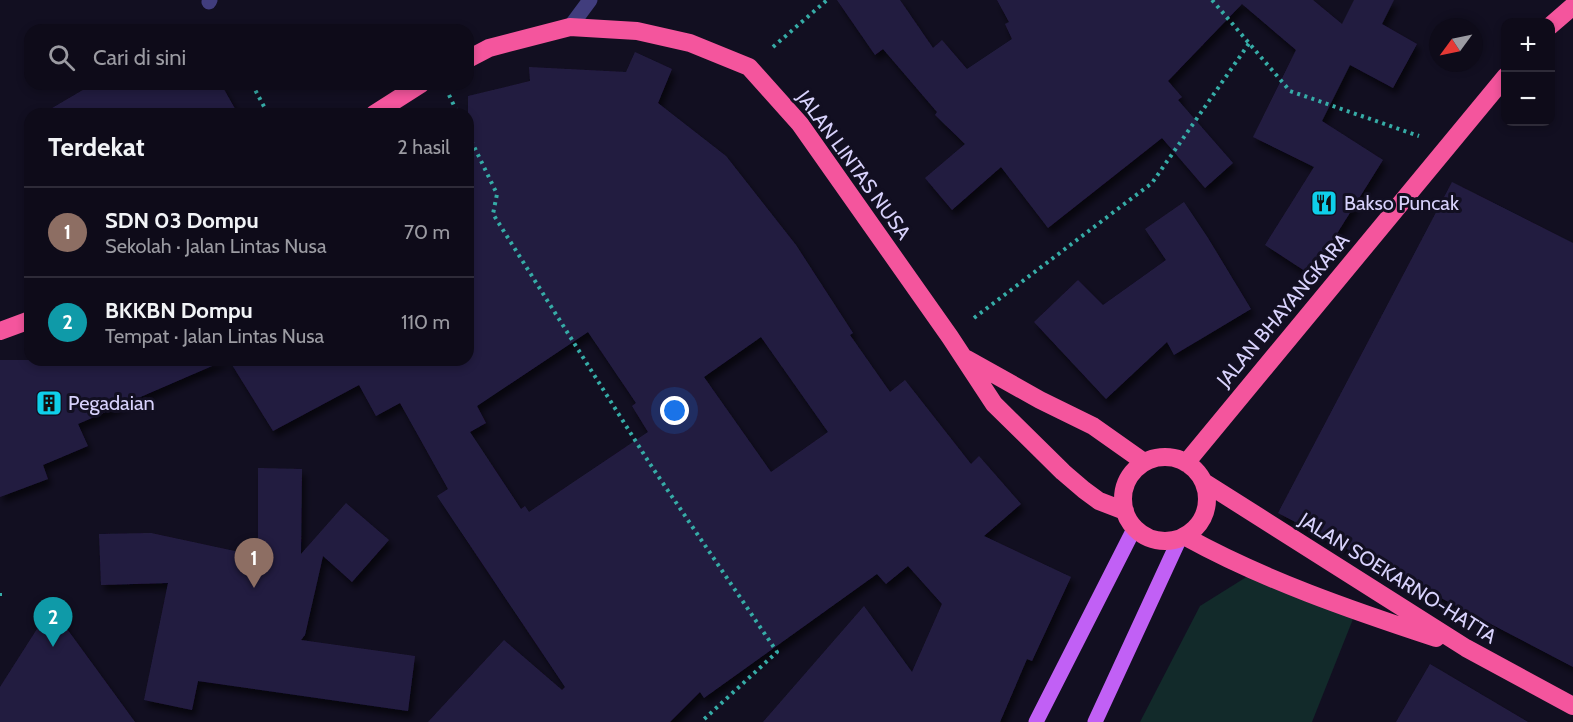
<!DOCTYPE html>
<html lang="id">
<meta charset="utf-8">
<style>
:root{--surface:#0e0b19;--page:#171422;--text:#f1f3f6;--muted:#9b9ba2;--line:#2e2b38;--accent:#0fcfea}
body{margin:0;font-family:Cabin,sans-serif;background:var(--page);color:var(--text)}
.controls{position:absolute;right:18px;top:18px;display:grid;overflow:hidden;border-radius:12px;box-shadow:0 3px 9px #0003}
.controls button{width:54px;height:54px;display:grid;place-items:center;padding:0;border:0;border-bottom:2px solid var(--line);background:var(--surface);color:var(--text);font:30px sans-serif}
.compass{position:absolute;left:1429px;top:18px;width:54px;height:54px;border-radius:50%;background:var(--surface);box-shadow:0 3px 9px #0003;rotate:237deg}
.you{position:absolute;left:675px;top:411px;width:21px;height:21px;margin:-15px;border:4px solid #fff;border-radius:50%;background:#1a73e8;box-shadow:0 0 0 9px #1a73e833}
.badge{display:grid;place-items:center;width:39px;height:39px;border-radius:50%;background:var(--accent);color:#fff;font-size:20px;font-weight:700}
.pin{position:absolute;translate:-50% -50px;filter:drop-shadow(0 2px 3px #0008)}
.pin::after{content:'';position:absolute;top:32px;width:21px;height:18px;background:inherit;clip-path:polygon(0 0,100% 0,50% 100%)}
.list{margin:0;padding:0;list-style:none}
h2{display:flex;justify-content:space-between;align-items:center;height:78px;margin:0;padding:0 24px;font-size:26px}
h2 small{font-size:20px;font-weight:400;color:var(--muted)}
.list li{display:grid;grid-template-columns:39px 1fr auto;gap:18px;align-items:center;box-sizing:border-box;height:90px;padding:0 24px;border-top:2px solid var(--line)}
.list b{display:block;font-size:22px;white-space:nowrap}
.list p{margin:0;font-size:20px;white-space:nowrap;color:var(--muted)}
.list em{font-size:20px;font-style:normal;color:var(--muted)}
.icon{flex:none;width:33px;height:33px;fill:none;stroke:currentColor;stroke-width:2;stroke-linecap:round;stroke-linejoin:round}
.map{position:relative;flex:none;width:1573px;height:722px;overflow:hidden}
.search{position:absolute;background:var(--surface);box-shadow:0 3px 9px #0003;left:24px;top:24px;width:450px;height:66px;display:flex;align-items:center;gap:15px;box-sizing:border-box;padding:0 21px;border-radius:18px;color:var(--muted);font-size:22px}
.panel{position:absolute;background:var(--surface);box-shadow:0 3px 9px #0003;left:24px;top:108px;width:450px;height:258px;border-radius:18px}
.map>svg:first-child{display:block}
</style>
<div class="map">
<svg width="1573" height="722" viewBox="0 0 1573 722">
<defs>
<filter id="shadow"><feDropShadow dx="3.5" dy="6" stdDeviation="3" flood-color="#0009"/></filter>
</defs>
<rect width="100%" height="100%" fill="#120f21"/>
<!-- green -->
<path fill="#122a2a" d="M 1248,576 L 1359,604 L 1312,722 L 1140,722 L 1200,606 Z"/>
<!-- building -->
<path fill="#241c41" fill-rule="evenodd" filter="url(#shadow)" d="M 837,0 L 900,0 L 933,48 L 942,40 L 967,69 L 1012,39 L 1005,24 L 1009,22 L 997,0 L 1313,0 L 1342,24 L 1354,0 L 1394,0 L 1382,24 L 1417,44 L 1393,88 L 1350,65 L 1322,121 L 1383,160 L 1311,275 L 1265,245 L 1314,167 L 1253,137 L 1296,50 L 1242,4 L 1168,81 L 1182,97 L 1178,100 L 1233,163 L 1205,188 L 1162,138 L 1048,228 L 1001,167 L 952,210 L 925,178 L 965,144 L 935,115 L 937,112 L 883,49 L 875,55 Z
M 635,52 L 672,69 L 658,103 L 726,156 L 796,245 L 853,333 L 850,335 L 890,392 L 905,380 L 971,464 L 979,456 L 1021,504 L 984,536 L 1071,577 L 1032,661 L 1027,659 L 1000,722 L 763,722 L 864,606 L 912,672 L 942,604 L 908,566 L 886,584 L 877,574 L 704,698 L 700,692 L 670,722 L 428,722 L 504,640 L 562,690 L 565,687 L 437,496 L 448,489 L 400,403 L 376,416 L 359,385 L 273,431 L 229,360 L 468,360 L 468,96 L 530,81 L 529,67 L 626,72 ZM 588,332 L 636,403 L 632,406 L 648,432 L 529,512 L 525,506 L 521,509 L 470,432 L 486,423 L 477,406 ZM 761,337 L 828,432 L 771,472 L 704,377 Z
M 93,84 L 221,84 L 238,114 L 42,114 Z
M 1452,182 L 1573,243 L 1573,667 L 1278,513 Z
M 1184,202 L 1208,238 L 1251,309 L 1174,355 L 1167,342 L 1106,399 L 1034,322 L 1078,280 L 1103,305 L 1166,260 L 1145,229 Z
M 0,360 L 226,360 L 78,424 L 88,446 L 43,465 L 48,479 L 0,497 Z
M 258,468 L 302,469 L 301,554 L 346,503 L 389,540 L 352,582 L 323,556 L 305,635 L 301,640 L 415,656 L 408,711 L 198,681 L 192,710 L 144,700 L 168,583 L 101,585 L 99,534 L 151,533 L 258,556 Z
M 51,607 L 135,722 L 0,722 L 0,687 Z
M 1430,664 L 1528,722 L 1396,722 Z"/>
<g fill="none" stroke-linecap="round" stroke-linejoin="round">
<!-- path -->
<path stroke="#36aca7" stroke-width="4" stroke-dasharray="3 4.5" stroke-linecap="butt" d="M 1212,0 L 1290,91 L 1419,136
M 773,47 L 827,0
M 252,84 L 268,114
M 449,95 L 458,114
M 468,134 L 497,194 L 493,214 L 650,464 L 777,652 L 701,722
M 974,318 L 1152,183 L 1250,42
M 0,593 L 0,597"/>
<!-- minor -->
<path stroke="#413d7d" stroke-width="15" d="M 209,2 L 210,0
M 570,27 L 590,0"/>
<!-- major -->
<path stroke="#c160f5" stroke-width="15" d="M 1036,722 L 1134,529
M 1095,722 L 1179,540"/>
<!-- highway -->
<path stroke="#f4559d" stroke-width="18" d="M 1550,26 L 1573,6
M 468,59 L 489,48 L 570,27 L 637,31 L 690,43 L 749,67 L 800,124 L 950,337 L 994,404 L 1063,472 L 1084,490 L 1099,501 L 1125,511
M 374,114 L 421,84
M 0,331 L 30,320
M 967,359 L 1040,400 L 1093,426 L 1144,462
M1123 499a42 42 0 1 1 84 0a42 42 0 1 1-84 0Z
M 1186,463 L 1506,76
M 1204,482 L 1466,648 L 1573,706
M 1186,537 C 1264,580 1351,610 1436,638"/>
</g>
<!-- icons -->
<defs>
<symbol id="restaurant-square" viewBox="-11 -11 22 22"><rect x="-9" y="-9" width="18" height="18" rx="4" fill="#0fcfea" stroke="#120f21"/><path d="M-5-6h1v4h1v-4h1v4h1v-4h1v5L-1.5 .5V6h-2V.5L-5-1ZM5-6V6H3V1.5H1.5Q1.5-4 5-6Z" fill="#111"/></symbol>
<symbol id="building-square" viewBox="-11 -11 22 22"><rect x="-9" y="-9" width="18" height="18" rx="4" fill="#0fcfea" stroke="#120f21"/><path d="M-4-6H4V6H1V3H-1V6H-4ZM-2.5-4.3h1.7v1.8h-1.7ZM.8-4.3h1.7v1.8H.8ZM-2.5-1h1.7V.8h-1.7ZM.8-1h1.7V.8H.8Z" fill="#111"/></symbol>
</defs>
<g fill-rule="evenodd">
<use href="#restaurant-square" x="1309" y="188" width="30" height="30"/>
<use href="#building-square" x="34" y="388" width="30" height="30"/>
</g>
<g text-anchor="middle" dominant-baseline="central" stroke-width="6" stroke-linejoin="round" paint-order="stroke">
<!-- street labels -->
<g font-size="20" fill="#d8d2fc" stroke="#120f21">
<text transform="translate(854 165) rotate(54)">JALAN LINTAS NUSA</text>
<text transform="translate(1283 310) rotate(-50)">JALAN BHAYANGKARA</text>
<text transform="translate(1398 578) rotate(32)">JALAN SOEKARNO-HATTA</text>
</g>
<!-- poi labels -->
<g font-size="20" fill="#d8d2fc" stroke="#120f21" text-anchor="start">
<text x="1344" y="203">Bakso Puncak</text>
<text x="68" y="403">Pegadaian</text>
</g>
</g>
</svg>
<div class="controls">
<button>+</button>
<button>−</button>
</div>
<svg class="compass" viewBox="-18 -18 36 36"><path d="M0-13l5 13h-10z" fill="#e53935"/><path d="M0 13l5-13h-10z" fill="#9b9ba2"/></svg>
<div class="you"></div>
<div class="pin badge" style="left:254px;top:588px;background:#8d6e63">1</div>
<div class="pin badge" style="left:53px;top:647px;background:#0f9aa8">2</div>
<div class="search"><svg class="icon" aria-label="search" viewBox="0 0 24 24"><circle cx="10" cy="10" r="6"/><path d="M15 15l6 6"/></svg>Cari di sini</div>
<section class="panel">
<h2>Terdekat<small>2 hasil</small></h2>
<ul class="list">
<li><span class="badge" style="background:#8d6e63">1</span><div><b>SDN 03 Dompu</b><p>Sekolah · Jalan Lintas Nusa</p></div><em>70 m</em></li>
<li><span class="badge" style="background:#0f9aa8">2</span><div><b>BKKBN Dompu</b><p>Tempat · Jalan Lintas Nusa</p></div><em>110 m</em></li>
</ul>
</section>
</div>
